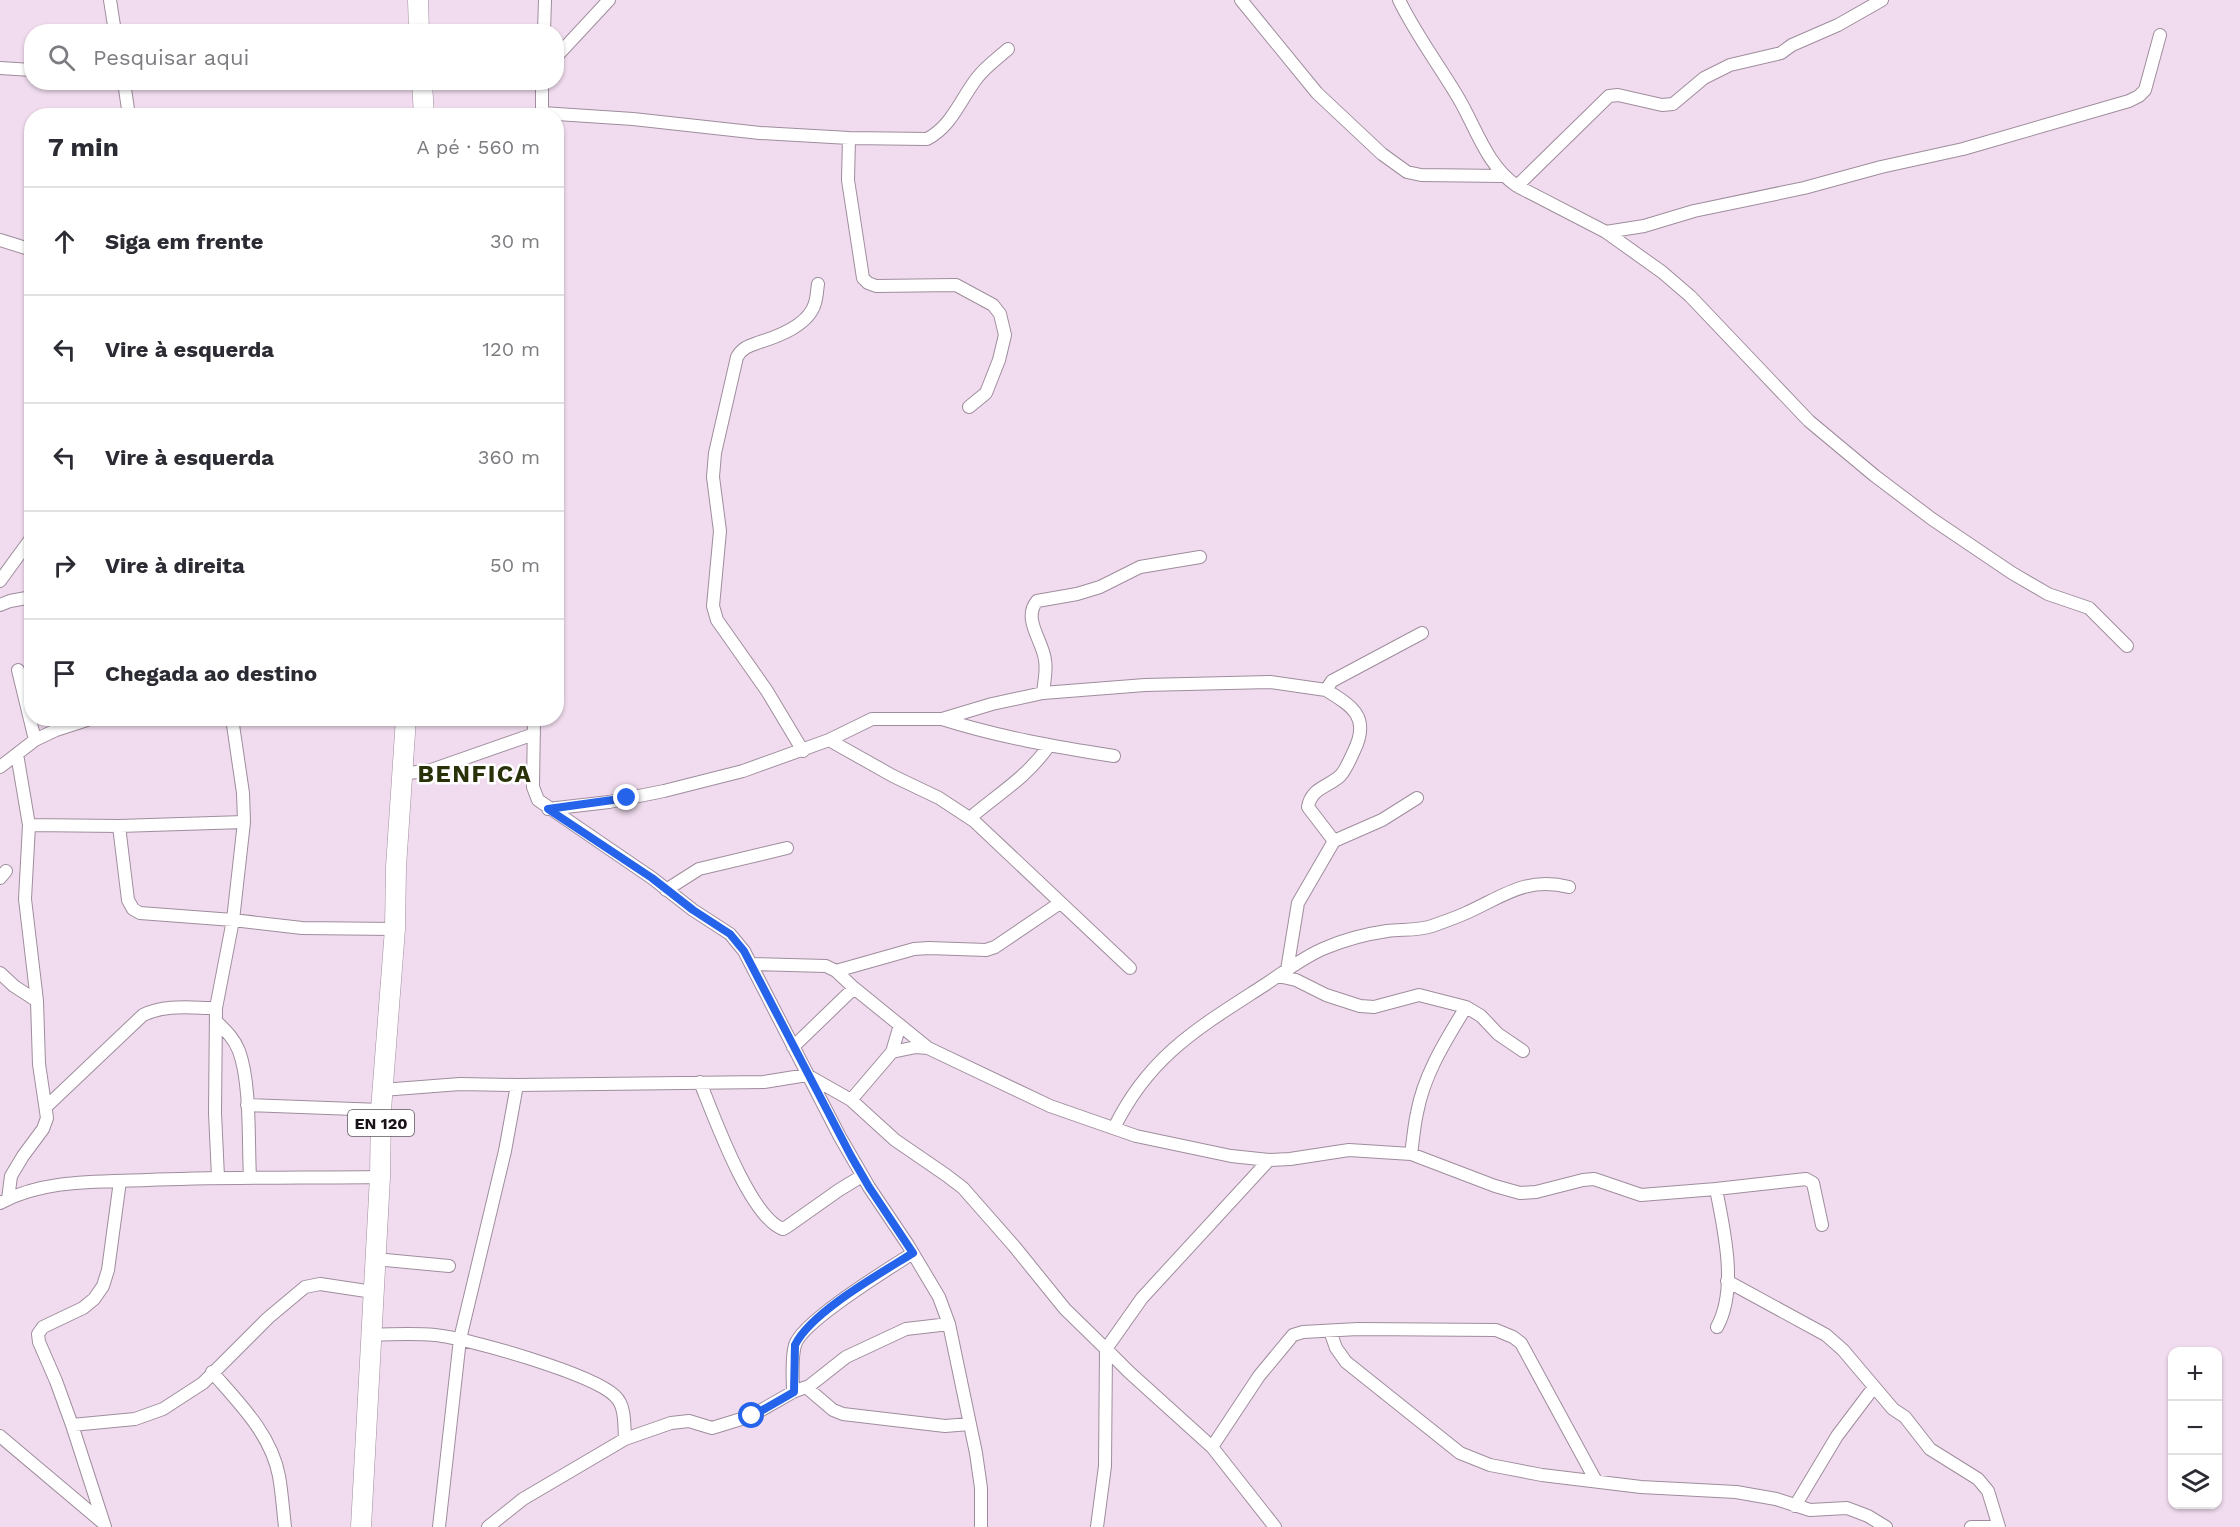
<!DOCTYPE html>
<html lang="pt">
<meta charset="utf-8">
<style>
:root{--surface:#fff;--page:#f2f2f3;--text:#2b2b33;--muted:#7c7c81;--line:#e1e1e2}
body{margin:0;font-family:"Work Sans",sans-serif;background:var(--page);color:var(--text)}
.controls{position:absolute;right:18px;bottom:18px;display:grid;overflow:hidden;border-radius:12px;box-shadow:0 2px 4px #0004}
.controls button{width:54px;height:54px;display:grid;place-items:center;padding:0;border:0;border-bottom:2px solid var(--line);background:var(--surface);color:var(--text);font:30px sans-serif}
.stop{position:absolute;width:18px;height:18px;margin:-14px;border:4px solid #2563eb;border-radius:50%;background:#fff}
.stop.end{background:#2563eb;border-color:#fff;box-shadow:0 2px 6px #0008}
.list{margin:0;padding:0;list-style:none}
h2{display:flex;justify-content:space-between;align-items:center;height:78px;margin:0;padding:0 24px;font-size:26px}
h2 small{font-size:20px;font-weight:400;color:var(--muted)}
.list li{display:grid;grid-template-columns:39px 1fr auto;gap:18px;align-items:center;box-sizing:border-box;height:108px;padding:0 24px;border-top:2px solid var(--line)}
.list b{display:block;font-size:22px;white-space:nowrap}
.list em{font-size:20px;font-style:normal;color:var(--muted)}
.icon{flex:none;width:33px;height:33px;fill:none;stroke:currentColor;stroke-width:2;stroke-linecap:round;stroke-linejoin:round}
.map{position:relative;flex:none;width:2240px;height:1527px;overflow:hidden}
.search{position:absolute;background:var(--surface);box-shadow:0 2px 4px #0004;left:24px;top:24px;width:540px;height:66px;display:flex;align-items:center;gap:15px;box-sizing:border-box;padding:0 21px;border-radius:24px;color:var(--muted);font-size:22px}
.panel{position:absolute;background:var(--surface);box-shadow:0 2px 4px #0004;left:24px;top:108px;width:540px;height:618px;border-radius:24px}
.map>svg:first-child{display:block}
</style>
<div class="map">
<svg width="2240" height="1527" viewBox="0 0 2240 1527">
<rect width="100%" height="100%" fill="#f0dcee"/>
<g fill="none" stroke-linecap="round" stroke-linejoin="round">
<defs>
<path id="street" d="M 110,0 L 115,32
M 1241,0 L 1317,93 L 1382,154 L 1407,172 L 1421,175 L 1503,176
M 1399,0 C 1416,35 1439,65 1459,99 C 1476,128 1487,166 1517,186 L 1606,232 L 1644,226 L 1694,211 L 1804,188 L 1881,167 L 1963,149 L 2129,101 L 2139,96 L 2145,90 L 2160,35
M 544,32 L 545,0
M 556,57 L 609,0
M 0,68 L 32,70
M 124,82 L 129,116
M 542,113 L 633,119 L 760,133 L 849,138 L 927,139 C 952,126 960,100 977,78 C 985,67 998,58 1008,49
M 542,116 L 542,82
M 849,138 L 848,180 L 863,278 L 868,283 L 876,286 L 956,285 L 993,305 L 1000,314 L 1005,335 L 999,360 L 986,393 L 969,407
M 1517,186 L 1609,96 L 1618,95 L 1662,105 L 1673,104 L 1704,78 L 1730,65 L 1781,53 L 1792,45 L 1838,25 L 1882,0
M 1606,232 L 1662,272 L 1690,296 L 1809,421 L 1875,476 L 1932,519 L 2012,573 L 2048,594 L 2089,608 L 2127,646
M 0,240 L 32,250
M 0,581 L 32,537
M 0,605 L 10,601 L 32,597
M 18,670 L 35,740
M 1326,690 C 1354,707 1370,718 1354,751 C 1350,759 1346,770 1340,776 C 1328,787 1311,788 1308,807 L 1334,841
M 1043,693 C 1044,682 1047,671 1045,660 C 1043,641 1022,619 1037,601 L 1077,594 L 1100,587 L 1140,567 L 1200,557
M 534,718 L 533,787 L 538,800 L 652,878 L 693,910 L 730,934 L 744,951 L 840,1137 L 869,1187 L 908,1245 L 939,1297 L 949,1324 L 976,1453 L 981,1488 L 981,1527
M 942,719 C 999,737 1056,747 1114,756
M 829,740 L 893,776 L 939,798 L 974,821 L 1130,968
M 803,751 L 767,691 L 717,620 L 713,606 L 720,531 L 713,477 L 715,453 L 737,357 C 743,347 749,346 760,342 C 779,336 809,325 815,303 C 817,297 817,290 818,284
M 0,767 L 35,740 L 56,730 L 93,718
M 402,774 L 431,770 L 534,734
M 548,809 L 609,802 L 664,791 L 743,771 L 829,740 L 872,719 L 942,719 L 992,704 L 1043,693 L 1145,685 L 1270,682 L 1326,690 L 1332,681 L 1422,633
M 970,818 C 999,793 1025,779 1048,747
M 29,825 L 119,826 L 244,822
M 119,826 L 128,900 L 133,909 L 140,913 L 233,920 L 302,928 L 395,929
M 0,878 L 6,871
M 666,890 L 699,869 L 787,848
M 751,964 L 826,966 L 836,971 L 854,988 L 928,1048 L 1050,1106 L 1136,1136 L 1231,1156 L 1269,1160 L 1290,1159 L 1349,1150 L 1411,1154 L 1495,1186 L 1520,1193 L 1536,1192 L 1583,1180 L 1594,1179 L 1641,1195 L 1716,1189 C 1724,1230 1738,1289 1717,1327
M 1287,970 L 1298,903 L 1334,841 L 1382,820 L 1417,798
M 836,971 L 914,949 L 929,948 L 986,950 L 995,947 L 1060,903
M 0,973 L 14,986 L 37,1001
M 1278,976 L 1296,980 L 1326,995 L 1360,1006 L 1374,1007 L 1419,995 L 1466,1007 L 1481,1016 L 1498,1034 L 1523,1051
M 216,1021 C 225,1030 234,1038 239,1051 C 251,1084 248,1141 250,1178
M 793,1047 L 854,988
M 892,1052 L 900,1025
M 700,1082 C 713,1114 750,1218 783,1229 L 788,1226 L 839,1190 L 862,1176
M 382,1090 L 460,1084 L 517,1085 L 764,1082 L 807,1075 L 851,1100 L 895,1140 L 946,1175 L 963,1188 L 1014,1246 L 1065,1309 L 1106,1349 L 1105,1466 L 1097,1527
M 851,1100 L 892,1052 L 916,1047 L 928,1048
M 247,1105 L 381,1110
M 47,1106 L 143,1015 C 166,1004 191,1008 216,1008
M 1114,1128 C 1149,1056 1198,1028 1263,986 C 1283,973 1303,957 1325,948 C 1344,940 1366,934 1387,931 C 1401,929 1418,931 1432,926 C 1443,922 1455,918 1466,913 C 1502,897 1526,876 1569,887
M 1411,1154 C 1413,1141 1414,1126 1417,1113 C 1424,1074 1446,1040 1466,1007
M 1269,1160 L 1142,1298 L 1106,1349 L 1129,1372 L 1212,1447 L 1275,1527
M 218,1177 L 215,1113 L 216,1008 L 233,920 L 244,822 L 243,793 L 232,718
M 1716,1189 L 1806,1179 L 1813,1183 L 1822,1225
M 8,1199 L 11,1176 L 23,1156 L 43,1129 L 47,1118 L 39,1064 L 37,1001 L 25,899 L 29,825 L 17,754
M 0,1203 C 44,1179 99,1182 147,1180 C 225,1177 302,1178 380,1177
M 375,1259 L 449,1266
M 1727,1281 L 1826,1335 L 1843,1350 L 1893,1409 L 1905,1417 L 1930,1449 L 1978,1479 L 1988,1491 L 1999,1527
M 1330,1331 L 1336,1348 L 1346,1362 L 1460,1453 L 1490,1465 L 1542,1475 L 1641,1487 L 1736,1492 L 1776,1499 L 1810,1510 L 1847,1508 L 1868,1516 L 1886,1527
M 371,1335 C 392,1334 414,1333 435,1335 C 468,1338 593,1374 615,1396 C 626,1406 624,1426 625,1439
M 212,1372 C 239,1403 271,1434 279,1476 C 282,1493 283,1510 285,1527
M 808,1387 L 846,1357 L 906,1329 L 949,1324
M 793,1392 C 793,1377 791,1359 795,1345 C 802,1321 890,1268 913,1253
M 72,1425 L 135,1419 L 163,1409 L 203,1383 L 268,1318 L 305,1287 L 320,1284 L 373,1292
M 0,1436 L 102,1522
M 1212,1447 L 1259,1376 L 1293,1335 L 1303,1332 L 1358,1329 L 1496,1330 L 1513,1337 L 1521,1343 L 1596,1481
M 1795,1506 L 1837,1436 L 1874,1387
M 105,1527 L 72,1425 L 56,1381 L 39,1342 L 38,1334 L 43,1327 L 83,1308 L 94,1299 L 103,1286 L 108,1270 L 120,1181
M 439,1527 L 460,1339 L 505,1151 L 517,1085
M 488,1527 L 523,1499 L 625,1439 L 671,1423 L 689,1421 L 712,1428 L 751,1416 L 793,1392 L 806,1387 L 833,1410 L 843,1414 L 945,1426 L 970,1424
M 1971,1527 L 1992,1527"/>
<path id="primary" d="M 418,0 L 419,32
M 422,82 L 424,116
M 361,1527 L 380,1177 L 381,1110 L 395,929 L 396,867 L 406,718"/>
</defs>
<!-- street casing -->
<use href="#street" stroke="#9f8d9d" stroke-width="14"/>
<!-- primary casing -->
<use href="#primary" stroke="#9f8d9d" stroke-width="21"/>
<!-- street -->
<use href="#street" stroke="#fff" stroke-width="12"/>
<!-- primary -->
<use href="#primary" stroke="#fff" stroke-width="20"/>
</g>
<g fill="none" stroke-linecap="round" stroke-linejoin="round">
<!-- route -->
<path stroke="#2563eb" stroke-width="8" d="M 627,798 L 548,809 L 652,878 L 693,910 L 730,934 L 744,951 L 851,1156 L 869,1187 L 913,1253 C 881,1273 811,1312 795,1345 L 794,1392 L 752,1416"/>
</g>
<g text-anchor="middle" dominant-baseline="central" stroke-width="5" stroke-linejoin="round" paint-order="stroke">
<!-- shield labels -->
<rect fill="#fff" stroke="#5e595d" stroke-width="1.5" x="348" y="1110" width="66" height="26" rx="4.5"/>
<g font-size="16" font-weight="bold" fill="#191218">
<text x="381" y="1123">EN 120</text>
</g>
<!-- district labels -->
<g font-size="24" font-weight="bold" letter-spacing="1.5" fill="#293109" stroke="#fff">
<text x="475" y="774">BENFICA</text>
</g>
</g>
</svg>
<div class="controls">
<button>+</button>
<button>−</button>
<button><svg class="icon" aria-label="layers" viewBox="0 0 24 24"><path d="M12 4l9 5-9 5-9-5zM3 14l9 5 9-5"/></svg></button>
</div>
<div class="stop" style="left:752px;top:1416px"></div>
<div class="stop end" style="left:627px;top:798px"></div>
<div class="search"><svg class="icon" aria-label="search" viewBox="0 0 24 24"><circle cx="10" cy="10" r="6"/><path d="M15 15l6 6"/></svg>Pesquisar aqui</div>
<section class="panel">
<h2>7 min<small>A pé · 560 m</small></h2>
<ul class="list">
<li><svg class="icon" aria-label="ahead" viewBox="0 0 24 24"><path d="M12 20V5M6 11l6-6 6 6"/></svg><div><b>Siga em frente</b></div><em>30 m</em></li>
<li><svg class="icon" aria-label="left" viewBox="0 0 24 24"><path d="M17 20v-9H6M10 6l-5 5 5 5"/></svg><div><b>Vire à esquerda</b></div><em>120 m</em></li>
<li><svg class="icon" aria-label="left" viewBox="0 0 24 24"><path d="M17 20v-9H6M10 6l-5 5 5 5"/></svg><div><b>Vire à esquerda</b></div><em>360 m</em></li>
<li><svg class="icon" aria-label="right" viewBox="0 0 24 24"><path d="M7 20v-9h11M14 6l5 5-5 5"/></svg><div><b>Vire à direita</b></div><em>50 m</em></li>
<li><svg class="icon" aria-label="arrive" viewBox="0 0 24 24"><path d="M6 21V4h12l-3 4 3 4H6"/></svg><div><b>Chegada ao destino</b></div></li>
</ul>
</section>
</div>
